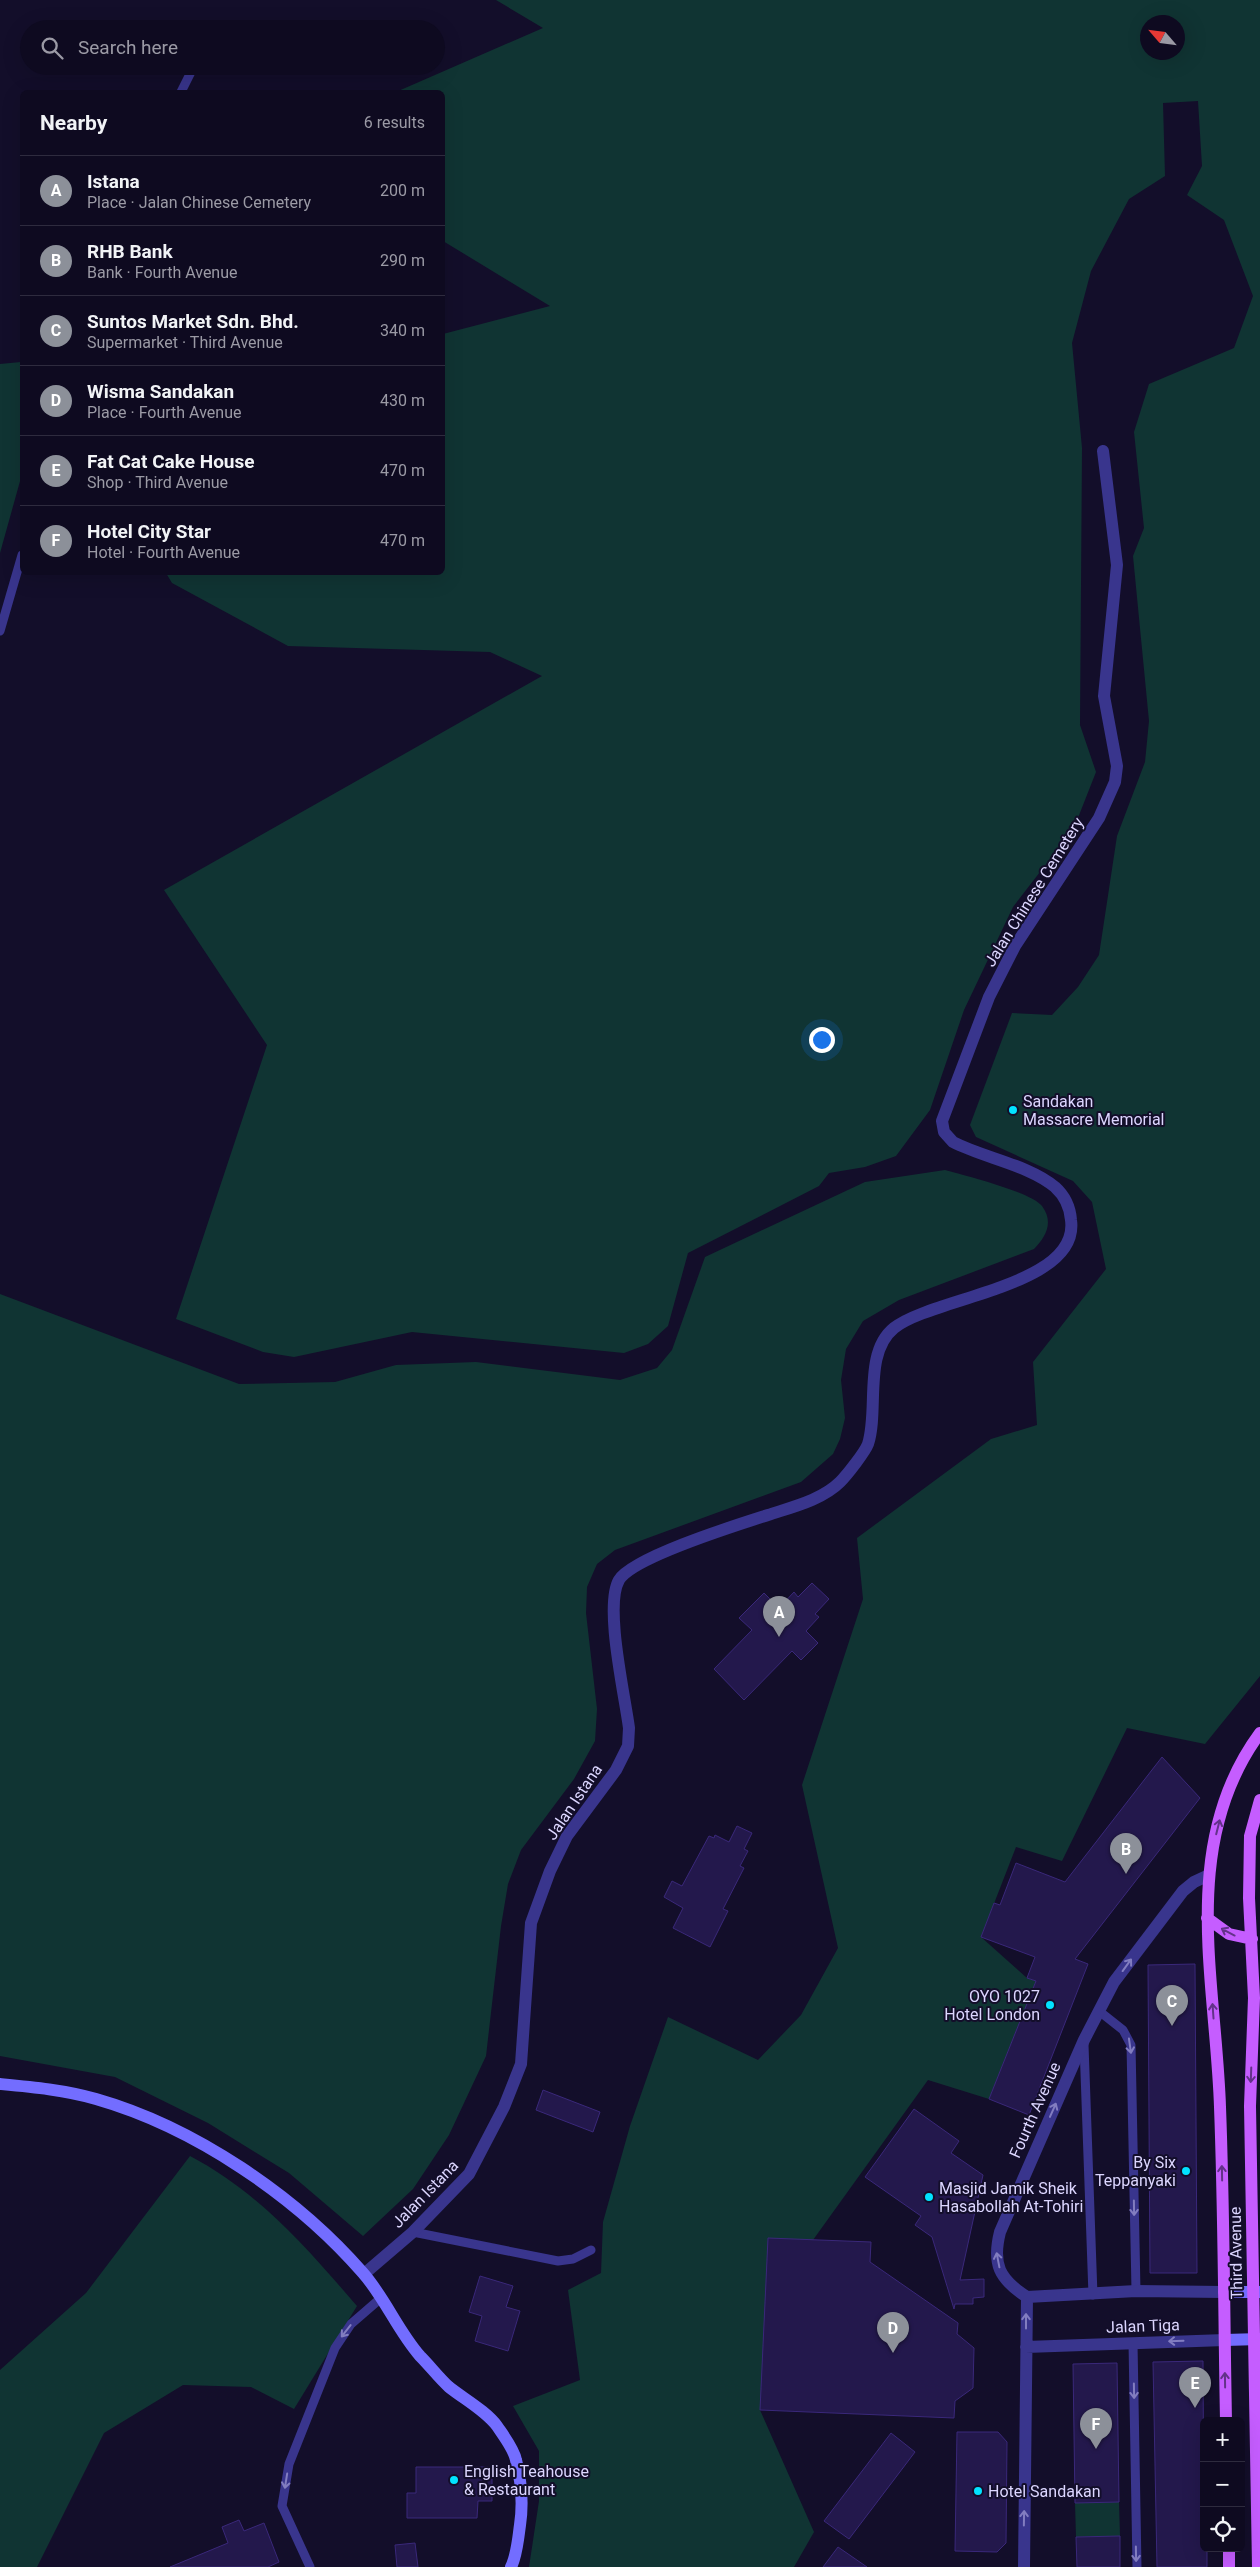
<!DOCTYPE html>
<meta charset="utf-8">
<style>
:root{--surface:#0e0a20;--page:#1c182d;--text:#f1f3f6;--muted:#9b9aa5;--line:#2e2b3e;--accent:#8c9099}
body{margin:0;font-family:Roboto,sans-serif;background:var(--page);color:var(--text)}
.controls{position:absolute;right:15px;bottom:15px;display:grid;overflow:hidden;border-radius:8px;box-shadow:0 5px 20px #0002}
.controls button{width:45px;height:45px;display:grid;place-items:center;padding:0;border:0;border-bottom:1px solid var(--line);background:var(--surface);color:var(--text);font:25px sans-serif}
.compass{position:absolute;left:1140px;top:15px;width:45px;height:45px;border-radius:50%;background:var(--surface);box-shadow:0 5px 20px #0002;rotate:298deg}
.you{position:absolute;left:821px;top:1039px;width:18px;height:18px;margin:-12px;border:4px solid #fff;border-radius:50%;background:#1a73e8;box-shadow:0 0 0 8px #1a73e833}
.badge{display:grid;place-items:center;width:32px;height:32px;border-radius:50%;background:var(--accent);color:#fff;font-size:16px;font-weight:700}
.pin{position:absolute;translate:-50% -41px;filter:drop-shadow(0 1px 2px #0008)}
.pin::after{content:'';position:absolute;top:26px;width:18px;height:15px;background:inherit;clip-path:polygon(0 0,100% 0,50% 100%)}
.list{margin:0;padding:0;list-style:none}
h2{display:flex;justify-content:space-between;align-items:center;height:65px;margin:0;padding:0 20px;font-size:21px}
h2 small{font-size:16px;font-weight:400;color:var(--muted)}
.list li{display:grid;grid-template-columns:32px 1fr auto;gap:15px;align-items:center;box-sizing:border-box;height:70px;padding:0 20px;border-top:1px solid var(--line)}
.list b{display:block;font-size:19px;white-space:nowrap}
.list p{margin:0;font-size:16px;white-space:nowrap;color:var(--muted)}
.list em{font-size:16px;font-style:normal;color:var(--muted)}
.icon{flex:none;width:28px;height:28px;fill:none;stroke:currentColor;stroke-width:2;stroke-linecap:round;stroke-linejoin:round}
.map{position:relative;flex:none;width:1260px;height:2567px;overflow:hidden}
.search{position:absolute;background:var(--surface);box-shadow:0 5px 20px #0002;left:20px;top:20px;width:425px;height:55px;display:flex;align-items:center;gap:12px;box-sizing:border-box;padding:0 18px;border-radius:28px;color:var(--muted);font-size:19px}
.panel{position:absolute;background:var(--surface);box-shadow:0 5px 20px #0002;left:20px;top:90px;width:425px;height:485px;border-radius:8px}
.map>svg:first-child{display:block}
</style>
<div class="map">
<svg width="1260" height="2567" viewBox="0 0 1260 2567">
<rect width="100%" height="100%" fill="#130e2a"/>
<!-- green -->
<path fill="#103433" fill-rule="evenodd" d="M 496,0 L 1260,0 L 1260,1676 L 1205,1744 L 1127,1728 L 1062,1861 L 1016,1847 L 981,1937 L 1027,1978 L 1036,1981 L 989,2099 L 928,2080 L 813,2240 L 760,2410 L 814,2532 L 794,2567 L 529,2567 L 539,2501 L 539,2451 L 513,2406 L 580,2380 L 568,2290 L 601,2273 L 603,2222 L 630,2126 L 668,2017 L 758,2060 L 801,2015 L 838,1948 L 802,1785 L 863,1599 L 857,1538 L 991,1439 L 1037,1425 L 1033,1362 L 1106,1269 L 1092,1202 L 1073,1181 L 976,1137 L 970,1125 L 1012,1013 L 1052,1015 L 1078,987 L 1099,955 L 1117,836 L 1145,762 L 1149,721 L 1133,556 L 1144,528 L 1134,432 L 1149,384 L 1234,348 L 1253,296 L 1224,220 L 1187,195 L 1202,166 L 1198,101 L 1163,103 L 1165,176 L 1129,199 L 1091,271 L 1072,343 L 1082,448 L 1080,725 L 1096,772 L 1074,828 L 1013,907 L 964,1010 L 930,1110 L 896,1156 L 865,1167 L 829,1173 L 819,1186 L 688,1253 L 668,1326 L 648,1344 L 624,1353 L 412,1332 L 294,1357 L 263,1352 L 176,1319 L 267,1045 L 164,890 L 542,676 L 490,652 L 288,646 L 172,583 L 166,573 L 442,572 L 443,334 L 550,306 L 443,241 L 442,92 L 396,92 L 543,28 ZM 1148,22 L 1178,22 L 1178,52 L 1148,52 Z
M 22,356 L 22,474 L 0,553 L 0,364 L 21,362 Z
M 945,1170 C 963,1175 1031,1192 1042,1206 C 1054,1222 1046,1237 1034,1249 L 899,1300 L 863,1321 L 846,1349 L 841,1380 L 845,1418 L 840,1439 L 833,1454 L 801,1482 L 615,1550 L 597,1564 L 587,1587 L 586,1613 L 597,1709 L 595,1741 L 574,1779 L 521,1850 L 508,1884 L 501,1926 L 486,2056 L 449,2135 L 413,2189 L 363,2236 L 289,2173 L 208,2123 L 115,2077 L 0,2056 L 0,1294 L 239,1384 L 335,1382 L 396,1365 L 476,1362 L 620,1380 L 657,1368 L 672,1350 L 705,1257 L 865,1182 Z
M 190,2156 C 260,2193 306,2247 357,2306 L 294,2409 L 251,2387 L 183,2385 L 104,2433 L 37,2567 L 0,2567 L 0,2370 L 86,2293 Z
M 1119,2502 L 1120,2536 L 1076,2537 L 1075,2503 Z"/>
<!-- building -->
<path fill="#23184c" stroke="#3a287a" d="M 812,1583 L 829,1599 L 815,1614 L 819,1617 L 806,1631 L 818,1643 L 801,1660 L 792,1651 L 744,1700 L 714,1669 L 752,1630 L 739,1618 L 764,1593 L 779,1608 L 794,1592 L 798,1597 Z
M 1162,1757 L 1200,1798 L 1075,1959 L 1088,1964 L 1029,2115 L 989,2099 L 1036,1981 L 1027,1978 L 1035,1957 L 981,1937 L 994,1903 L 1000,1905 L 1016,1863 L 1065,1882 Z
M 737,1826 L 752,1833 L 744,1849 L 748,1851 L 740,1866 L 744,1868 L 723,1909 L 728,1911 L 710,1947 L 673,1928 L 683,1908 L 664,1897 L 672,1881 L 682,1886 L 709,1836 L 714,1838 L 715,1835 L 729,1842 Z
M 1195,1964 L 1197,2273 L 1150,2273 L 1148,1965 Z
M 543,2090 L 600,2112 L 593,2132 L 536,2110 Z
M 914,2109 L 959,2141 L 951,2153 L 983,2175 L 960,2280 L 984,2279 L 984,2297 L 973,2298 L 973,2304 L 955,2304 L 954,2309 L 932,2237 L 915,2225 L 921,2216 L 865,2177 Z
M 768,2238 L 871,2242 L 870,2262 L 958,2323 L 957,2334 L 974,2348 L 973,2388 L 955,2401 L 954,2418 L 760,2410 Z
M 480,2276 L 513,2286 L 506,2307 L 520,2311 L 508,2351 L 475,2341 L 482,2316 L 469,2312 Z
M 1203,2361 L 1204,2548 L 1207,2548 L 1207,2567 L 1157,2567 L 1153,2362 Z
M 1117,2363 L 1119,2502 L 1075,2503 L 1073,2364 Z
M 957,2432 L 998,2432 L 1007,2442 L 1006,2543 L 997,2552 L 955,2551 Z
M 891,2433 L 915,2452 L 849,2539 L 824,2521 Z
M 416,2467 L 492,2467 L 492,2501 L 478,2501 L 477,2518 L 407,2518 L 407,2493 L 416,2493 Z
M 239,2520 L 244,2531 L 264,2523 L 279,2562 L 268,2567 L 170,2567 L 228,2543 L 222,2527 Z
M 1120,2536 L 1120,2567 L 1077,2567 L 1076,2537 Z
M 415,2543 L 418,2567 L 397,2567 L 395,2545 Z
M 838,2547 L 867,2567 L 823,2567 Z"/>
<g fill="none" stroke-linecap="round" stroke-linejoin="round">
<!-- lane -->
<path stroke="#39358d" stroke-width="9" d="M 181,92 L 194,66
M 0,631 L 22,555
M 1099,2011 L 1123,2030 L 1131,2045 L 1136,2291
M 1084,2045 L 1093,2295
M 413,2232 L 558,2261 L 573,2259 L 591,2250
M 1133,2343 L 1137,2567
M 310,2567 L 282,2506 L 289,2464 L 335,2348 L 351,2324 L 381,2298"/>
<!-- street -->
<path stroke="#39358d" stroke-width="12" d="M 364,2274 L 413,2232 L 469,2174 L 504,2107 L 521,2064 L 531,1923 L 550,1871 L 567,1836 L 616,1770 L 628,1746 L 629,1728 C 625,1696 604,1606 619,1580 C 633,1557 740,1524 768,1515 C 792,1507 822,1500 840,1482 C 847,1475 865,1452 868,1444 C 879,1410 863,1353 894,1328 C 933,1297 1080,1286 1071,1220 C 1070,1207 1065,1196 1055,1187 C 1029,1165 984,1158 953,1142 L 944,1132 L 942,1121 L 989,997 L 1015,946 L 1099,818 L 1115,782 L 1117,766 L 1104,696 L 1117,565 L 1103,451
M 1027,2297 C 999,2279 992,2264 1000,2232 L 1084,2040 L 1114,1982 L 1183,1891 L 1194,1882 L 1209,1875
M 1027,2297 L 1136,2291 L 1224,2292
M 1026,2347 L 1225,2340
M 1024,2567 L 1027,2297"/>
<!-- secondary -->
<path stroke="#736dff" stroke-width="12" d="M 0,2084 C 32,2087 65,2090 96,2099 C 194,2127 296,2196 363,2273 C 385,2298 398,2331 420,2356 C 430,2366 439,2378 449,2387 C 464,2399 486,2411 497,2426 C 503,2435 514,2449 516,2460 C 521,2480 523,2505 520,2525 C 518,2539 517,2555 511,2567
M 1224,2292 L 1260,2292
M 1225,2340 L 1260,2339"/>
<!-- primary -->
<path stroke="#c55dff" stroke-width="12" d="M 1207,1918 L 1229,1934 L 1252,1939
M 1226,2421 C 1224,2316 1224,2211 1220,2107 C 1216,1981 1178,1844 1260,1733
M 1229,2548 L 1229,2567
M 1258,2567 L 1250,2106 L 1254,1998 L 1249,1898 L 1250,1836 L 1260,1800"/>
</g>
<!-- one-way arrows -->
<defs><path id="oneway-shaft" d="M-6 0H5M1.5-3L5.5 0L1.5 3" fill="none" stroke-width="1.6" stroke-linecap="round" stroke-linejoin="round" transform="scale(1.25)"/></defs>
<g stroke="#63328a">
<use href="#oneway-shaft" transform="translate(1218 1827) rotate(-76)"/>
<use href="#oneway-shaft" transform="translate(1228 1932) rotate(-152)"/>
<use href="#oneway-shaft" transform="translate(1213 2011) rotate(-94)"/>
<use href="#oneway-shaft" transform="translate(1251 2075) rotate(92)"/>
<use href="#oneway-shaft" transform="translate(1222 2173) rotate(-91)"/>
<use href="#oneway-shaft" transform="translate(1225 2380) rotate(-91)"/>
</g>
<g stroke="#827dc0">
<use href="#oneway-shaft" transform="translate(1127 1965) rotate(-54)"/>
<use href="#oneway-shaft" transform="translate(1130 2046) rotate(82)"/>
<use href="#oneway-shaft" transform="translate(1053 2110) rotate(-66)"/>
<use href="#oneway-shaft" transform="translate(1134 2208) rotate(89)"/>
<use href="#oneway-shaft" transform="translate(998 2260) rotate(-101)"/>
<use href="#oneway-shaft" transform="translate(1026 2321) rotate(-90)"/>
<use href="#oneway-shaft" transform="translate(346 2331) rotate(128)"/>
<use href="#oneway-shaft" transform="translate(1176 2341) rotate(178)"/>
<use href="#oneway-shaft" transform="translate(1134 2391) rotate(89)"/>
<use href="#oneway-shaft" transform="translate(286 2481) rotate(99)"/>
<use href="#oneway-shaft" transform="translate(1024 2518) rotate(-89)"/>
<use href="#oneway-shaft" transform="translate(1136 2554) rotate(89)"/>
</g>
<!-- markers -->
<g fill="#02e2ff" stroke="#130e2a" stroke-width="2">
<circle cx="1013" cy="1110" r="5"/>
<circle cx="1050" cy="2005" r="5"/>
<circle cx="1186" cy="2171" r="5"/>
<circle cx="929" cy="2197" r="5"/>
<circle cx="454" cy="2480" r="5"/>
<circle cx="978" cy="2491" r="5"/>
</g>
<g text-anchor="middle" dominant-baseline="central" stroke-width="4" stroke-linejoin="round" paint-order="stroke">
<!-- street labels -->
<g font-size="16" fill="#dcd6ff" stroke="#130e2a">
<text transform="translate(1034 892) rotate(-58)">Jalan Chinese Cemetery</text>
<text transform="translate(574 1802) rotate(-56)">Jalan Istana</text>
<text transform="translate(1035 2110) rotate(-66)">Fourth Avenue</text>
<text transform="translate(425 2194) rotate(-46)">Jalan Istana</text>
<text transform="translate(1236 2253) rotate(-91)">Third Avenue</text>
<text transform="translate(1143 2326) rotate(-2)">Jalan Tiga</text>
</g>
<!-- poi labels -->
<g font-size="16" fill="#dcd6ff" stroke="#130e2a" text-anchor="start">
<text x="1023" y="1101">Sandakan<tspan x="1023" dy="18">Massacre Memorial</tspan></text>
<text x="1040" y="1996" text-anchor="end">OYO 1027<tspan x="1040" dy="18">Hotel London</tspan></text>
<text x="1176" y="2162" text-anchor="end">By Six<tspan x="1176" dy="18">Teppanyaki</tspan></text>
<text x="939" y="2188">Masjid Jamik Sheik<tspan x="939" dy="18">Hasabollah At-Tohiri</tspan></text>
<text x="464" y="2471">English Teahouse<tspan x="464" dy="18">&amp; Restaurant</tspan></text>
<text x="988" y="2491">Hotel Sandakan</text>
</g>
</g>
</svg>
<div class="controls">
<button>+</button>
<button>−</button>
<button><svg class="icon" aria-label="locate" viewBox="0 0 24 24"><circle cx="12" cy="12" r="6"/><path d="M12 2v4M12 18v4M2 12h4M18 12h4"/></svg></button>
</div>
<svg class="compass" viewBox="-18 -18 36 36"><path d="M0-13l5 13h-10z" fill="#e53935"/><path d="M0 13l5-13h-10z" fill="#9b9aa5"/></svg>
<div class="you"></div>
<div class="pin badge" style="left:779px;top:1637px">A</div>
<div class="pin badge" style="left:1126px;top:1874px">B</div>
<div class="pin badge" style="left:1172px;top:2026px">C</div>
<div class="pin badge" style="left:893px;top:2353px">D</div>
<div class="pin badge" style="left:1195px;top:2408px">E</div>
<div class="pin badge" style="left:1096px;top:2449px">F</div>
<div class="search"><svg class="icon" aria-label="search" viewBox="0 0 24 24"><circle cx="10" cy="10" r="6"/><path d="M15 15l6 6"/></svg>Search here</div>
<section class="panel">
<h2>Nearby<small>6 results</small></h2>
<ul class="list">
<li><span class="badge">A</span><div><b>Istana</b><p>Place · Jalan Chinese Cemetery</p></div><em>200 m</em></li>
<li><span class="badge">B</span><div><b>RHB Bank</b><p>Bank · Fourth Avenue</p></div><em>290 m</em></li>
<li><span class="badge">C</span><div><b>Suntos Market Sdn. Bhd.</b><p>Supermarket · Third Avenue</p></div><em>340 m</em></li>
<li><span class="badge">D</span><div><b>Wisma Sandakan</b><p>Place · Fourth Avenue</p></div><em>430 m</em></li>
<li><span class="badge">E</span><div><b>Fat Cat Cake House</b><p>Shop · Third Avenue</p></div><em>470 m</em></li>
<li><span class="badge">F</span><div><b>Hotel City Star</b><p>Hotel · Fourth Avenue</p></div><em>470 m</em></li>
</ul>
</section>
</div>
